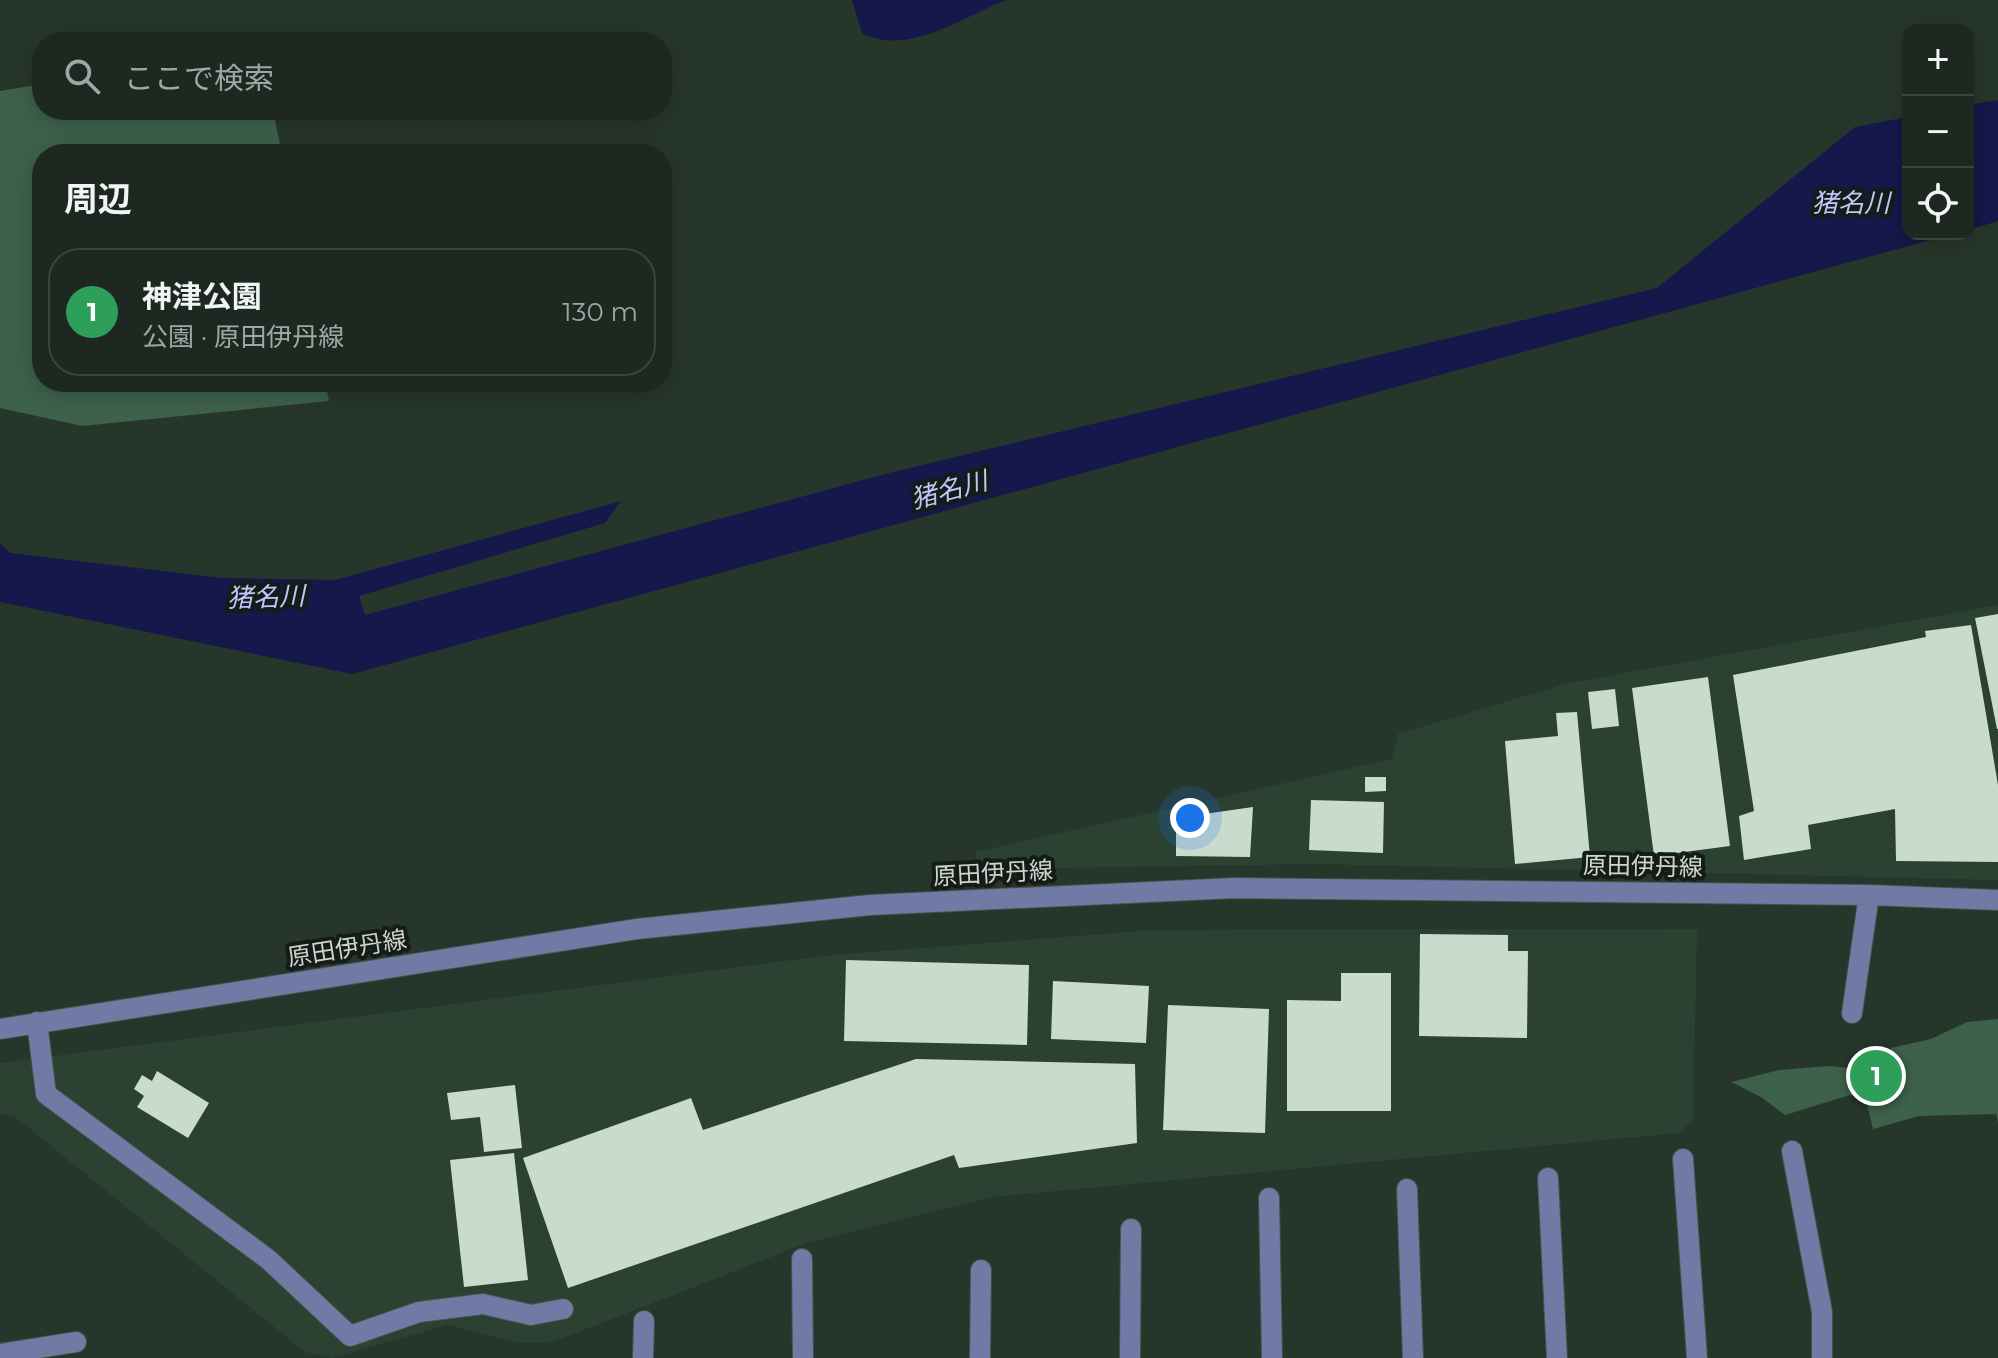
<!DOCTYPE html>
<html lang="ja">
<meta charset="utf-8">
<style>
:root{--surface:#1d2820;--page:#2a342d;--text:#f1f3f6;--muted:#a0a6a5;--line:#3b443e;--accent:#a2b2fd}
body{margin:0;font-family:Montserrat,"Noto Sans JP",sans-serif;background:var(--page);color:var(--text)}
.controls{position:absolute;right:24px;top:24px;display:grid;overflow:hidden;border-radius:16px;box-shadow:0 4px 20px #0003}
.controls button{width:72px;height:72px;display:grid;place-items:center;padding:0;border:0;border-bottom:2px solid var(--line);background:var(--surface);color:var(--text);font:40px sans-serif}
.you{position:absolute;left:1190px;top:818px;width:28px;height:28px;margin:-20px;border:6px solid #fff;border-radius:50%;background:#1a73e8;box-shadow:0 0 0 12px #1a73e833}
.badge{display:grid;place-items:center;width:52px;height:52px;border-radius:50%;background:var(--accent);color:#fff;font-size:26px;font-weight:700}
.pin{position:absolute;translate:-50% -50%;border:4px solid #fff;box-shadow:0 2px 8px #0006}
.list{margin:0;padding:0;list-style:none}
h2{display:flex;justify-content:space-between;align-items:center;height:104px;margin:0;padding:0 32px;font-size:34px}
h2 small{font-size:26px;font-weight:400;color:var(--muted)}
.list li{display:grid;grid-template-columns:52px 1fr auto;gap:24px;align-items:center;box-sizing:border-box;height:128px;margin:0 16px 16px;padding:0 16px;border:2px solid var(--line);border-radius:32px}
.list b{display:block;font-size:30px;white-space:nowrap}
.list p{margin:0;font-size:26px;white-space:nowrap;color:var(--muted)}
.list em{font-size:26px;font-style:normal;color:var(--muted)}
.icon{flex:none;width:44px;height:44px;fill:none;stroke:currentColor;stroke-width:2;stroke-linecap:round;stroke-linejoin:round}
.map{position:relative;flex:none;width:1998px;height:1358px;overflow:hidden}
.search{position:absolute;background:var(--surface);box-shadow:0 4px 20px #0003;left:32px;top:32px;width:640px;height:88px;display:flex;align-items:center;gap:20px;box-sizing:border-box;padding:0 28px;border-radius:32px;color:var(--muted);font-size:30px}
.panel{position:absolute;background:var(--surface);box-shadow:0 4px 20px #0003;left:32px;top:144px;width:640px;height:248px;border-radius:32px}
.map>svg:first-child{display:block}
</style>
<div class="map">
<svg width="1998" height="1358" viewBox="0 0 1998 1358">
<rect width="100%" height="100%" fill="#27362b"/>
<!-- built -->
<path fill="#2b4132" d="M 1998,605 L 1998,880 L 1318,864 L 978,869 L 975,852 L 1392,759 L 1398,734 L 1569,683 Z
M 1697,929 L 1693,1119 L 1679,1133 L 993,1197 L 807,1243 L 553,1342 L 518,1343 L 448,1325 L 332,1358 L 305,1352 L 14,1116 L 0,1114 L 0,1063 L 832,955 L 1152,930 Z"/>
<!-- green -->
<path fill="#3e614a" d="M 42,84 L 42,110 L 273,110 L 282,154 L 42,154 L 42,382 L 325,382 L 329,401 L 82,426 L 0,408 L 0,91 Z
M 1998,1019 L 1998,1122 L 1996,1114 L 1919,1116 L 1873,1129 L 1866,1100 L 1850,1095 L 1785,1115 L 1761,1097 L 1731,1082 L 1779,1070 L 1829,1066 L 1858,1069 L 1881,1060 L 1891,1048 L 1931,1039 L 1967,1022 Z"/>
<!-- water -->
<path fill="#15184a" d="M 852,0 L 1006,0 C 962,17 908,57 862,33 Z
M 1998,100 L 1998,221 L 1968,230 L 1968,105 Z
M 1908,117 L 1908,234 L 1952,234 L 352,674 L 0,602 L 0,543 L 10,553 L 222,578 L 335,580 L 621,501 L 605,523 L 359,596 L 365,615 L 889,473 L 1657,288 L 1855,127 Z"/>
<!-- building -->
<path fill="#c8dbcd" d="M 1998,614 L 1998,729 L 1997,729 L 1975,618 Z
M 1971,625 L 1998,785 L 1998,862 L 1896,861 L 1895,809 L 1808,825 L 1811,849 L 1744,860 L 1739,816 L 1754,811 L 1733,675 L 1926,637 L 1925,631 Z
M 1708,677 L 1730,846 L 1654,856 L 1632,688 Z
M 1615,689 L 1619,726 L 1592,729 L 1588,692 Z
M 1577,712 L 1590,857 L 1515,864 L 1505,741 L 1558,736 L 1556,713 Z
M 1365,777 L 1386,777 L 1386,791 L 1365,792 Z
M 1311,800 L 1384,802 L 1383,853 L 1309,850 Z
M 1253,807 L 1250,857 L 1176,856 L 1176,818 Z
M 1420,934 L 1508,935 L 1508,951 L 1528,951 L 1527,1038 L 1419,1036 Z
M 846,960 L 1029,965 L 1027,1045 L 844,1041 Z
M 1341,973 L 1391,973 L 1391,1111 L 1287,1111 L 1287,1000 L 1341,1001 Z
M 1053,981 L 1149,986 L 1146,1043 L 1051,1039 Z
M 1168,1005 L 1269,1009 L 1265,1133 L 1163,1130 Z
M 916,1059 L 1135,1064 L 1137,1143 L 959,1168 L 954,1155 L 568,1288 L 523,1158 L 691,1098 L 703,1130 Z
M 157,1071 L 209,1103 L 188,1138 L 137,1107 L 144,1096 L 134,1089 L 142,1075 L 152,1081 Z
M 515,1085 L 522,1148 L 484,1152 L 480,1117 L 451,1120 L 447,1093 Z
M 514,1153 L 528,1280 L 464,1287 L 450,1160 Z"/>
<g fill="none" stroke-linecap="round" stroke-linejoin="round">
<defs>
<path id="minor" d="M 1852,1013 L 1869,895
M 37,1022 L 46,1094 L 269,1260 L 350,1336 L 419,1312 L 483,1304 L 531,1315 L 563,1309
M 0,1029 L 637,929 L 870,905 L 1235,888 L 1869,895 L 1998,900
M 1792,1151 L 1822,1312 L 1822,1358
M 1683,1159 L 1697,1358
M 1548,1178 L 1557,1358
M 1407,1189 L 1413,1358
M 1269,1198 L 1272,1358
M 802,1259 L 803,1358
M 0,1354 L 76,1342
M 643,1358 L 644,1321
M 980,1358 L 981,1270
M 1130,1358 L 1131,1229"/>
</defs>
<!-- minor casing -->
<use href="#minor" stroke="#455349" stroke-width="22"/>
<!-- minor -->
<use href="#minor" stroke="#707aa5" stroke-width="20"/>
</g>
<g text-anchor="middle" dominant-baseline="central" stroke-width="8" stroke-linejoin="round" paint-order="stroke">
<!-- street labels -->
<g font-size="24" fill="#ccd6cf" stroke="#151c17">
<text transform="translate(1643 866) rotate(1)">原田伊丹線</text>
<text transform="translate(993 873) rotate(-3)">原田伊丹線</text>
<text transform="translate(347 948) rotate(-9)">原田伊丹線</text>
</g>
<!-- water labels -->
<g font-size="26" font-style="italic" fill="#bcc8fb" stroke="#151c17">
<text x="1851" y="203">猪名川</text>
<text transform="translate(949 490) rotate(-15)">猪名川</text>
<text transform="translate(266 597) rotate(-2)">猪名川</text>
</g>
</g>
</svg>
<div class="controls">
<button>+</button>
<button>−</button>
<button><svg class="icon" aria-label="locate" viewBox="0 0 24 24"><circle cx="12" cy="12" r="6"/><path d="M12 2v4M12 18v4M2 12h4M18 12h4"/></svg></button>
</div>
<div class="you"></div>
<div class="pin badge" style="left:1876px;top:1076px;background:#2e9e5b">1</div>
<div class="search"><svg class="icon" aria-label="search" viewBox="0 0 24 24"><circle cx="10" cy="10" r="6"/><path d="M15 15l6 6"/></svg>ここで検索</div>
<section class="panel">
<h2>周辺<small></small></h2>
<ul class="list">
<li><span class="badge" style="background:#2e9e5b">1</span><div><b>神津公園</b><p>公園 · 原田伊丹線</p></div><em>130 m</em></li>
</ul>
</section>
</div>
